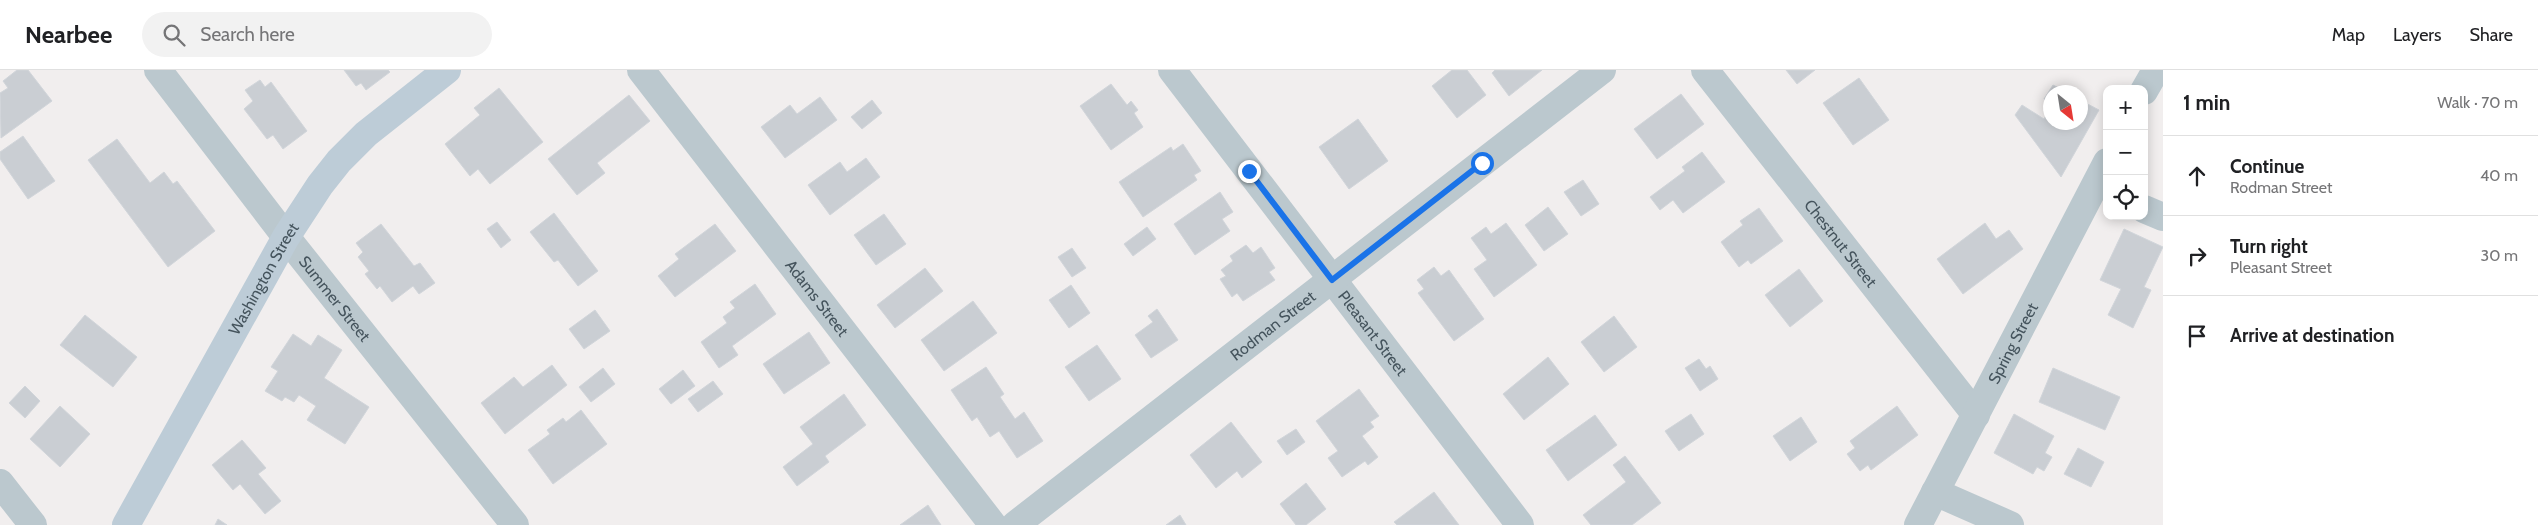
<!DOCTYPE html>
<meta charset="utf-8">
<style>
:root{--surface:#fff;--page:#f2f2f2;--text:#202124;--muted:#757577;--line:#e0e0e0}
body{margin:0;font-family:Cabin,sans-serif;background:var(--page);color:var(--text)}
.controls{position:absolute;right:15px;top:15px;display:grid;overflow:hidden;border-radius:10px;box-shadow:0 2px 12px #0003}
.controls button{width:45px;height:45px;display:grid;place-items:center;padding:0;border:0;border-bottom:1px solid var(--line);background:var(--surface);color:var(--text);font:25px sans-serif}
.compass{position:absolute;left:2043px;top:15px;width:45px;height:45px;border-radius:50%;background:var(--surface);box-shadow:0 2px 12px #0003;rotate:150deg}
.stop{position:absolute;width:15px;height:15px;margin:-11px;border:4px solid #1a73e8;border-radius:50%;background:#fff}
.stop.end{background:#1a73e8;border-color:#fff;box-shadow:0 1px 5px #0008}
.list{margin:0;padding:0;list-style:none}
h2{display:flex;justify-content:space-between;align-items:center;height:65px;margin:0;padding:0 20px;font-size:21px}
h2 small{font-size:16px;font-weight:400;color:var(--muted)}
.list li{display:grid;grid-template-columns:32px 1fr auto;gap:15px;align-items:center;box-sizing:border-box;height:80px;padding:0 20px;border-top:1px solid var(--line)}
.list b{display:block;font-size:19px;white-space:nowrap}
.list p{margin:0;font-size:16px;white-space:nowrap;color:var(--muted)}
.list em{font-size:16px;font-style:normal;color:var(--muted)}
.icon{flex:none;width:28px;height:28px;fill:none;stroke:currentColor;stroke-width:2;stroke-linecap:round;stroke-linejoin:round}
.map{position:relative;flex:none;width:2163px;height:455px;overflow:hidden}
header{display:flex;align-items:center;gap:30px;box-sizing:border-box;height:70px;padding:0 25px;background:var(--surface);border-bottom:1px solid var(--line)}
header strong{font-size:24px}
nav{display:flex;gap:28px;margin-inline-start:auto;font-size:18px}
.search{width:350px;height:45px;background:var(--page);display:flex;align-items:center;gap:12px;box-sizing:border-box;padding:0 18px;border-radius:28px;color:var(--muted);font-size:19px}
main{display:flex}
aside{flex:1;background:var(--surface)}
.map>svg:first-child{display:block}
</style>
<header>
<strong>Nearbee</strong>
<div class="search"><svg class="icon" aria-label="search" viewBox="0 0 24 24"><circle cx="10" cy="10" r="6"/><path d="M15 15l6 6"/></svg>Search here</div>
<nav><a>Map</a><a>Layers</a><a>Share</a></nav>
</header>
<main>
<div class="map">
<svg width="2163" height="455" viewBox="0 0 2163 455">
<rect width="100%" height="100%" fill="#f1eeee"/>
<!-- building -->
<path fill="#caced3" stroke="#d1d5da" d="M 17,0 L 28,0 L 52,31 L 1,68 L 0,23 L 8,18 L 3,11 Z
M 344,0 L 388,0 L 390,2 L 366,20 L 361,13 L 356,16 Z
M 1452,0 L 1467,0 L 1486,25 L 1457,48 L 1432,16 Z
M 1495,0 L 1542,0 L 1509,26 L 1492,3 Z
M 1786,0 L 1815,0 L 1797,14 Z
M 1859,8 L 1889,50 L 1853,75 L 1823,33 Z
M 260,10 L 265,17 L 271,12 L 307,61 L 283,79 L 273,65 L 267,69 L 244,39 L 253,31 L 245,20 Z
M 1111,14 L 1127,35 L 1131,31 L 1138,40 L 1134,43 L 1143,57 L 1111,80 L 1080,36 Z
M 2053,15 L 2067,22 L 2050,22 L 2050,34 L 2044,29 Z
M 499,18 L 543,72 L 490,114 L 478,99 L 470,106 L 445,74 L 480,45 L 474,38 Z
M 1681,24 L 1704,54 L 1657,89 L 1634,59 Z
M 629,25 L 650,51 L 597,93 L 605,103 L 577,125 L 548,89 Z
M 820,27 L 837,50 L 785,88 L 761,57 L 790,35 L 797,44 Z
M 872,30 L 882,43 L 862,59 L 851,47 Z
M 2080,30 L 2099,40 L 2061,107 L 2015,45 L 2022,35 L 2044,49 L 2050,39 L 2050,52 L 2080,52 Z
M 1358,49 L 1388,91 L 1349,119 L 1319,77 Z
M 23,66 L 55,111 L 28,129 L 0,89 L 0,82 Z
M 117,69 L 150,113 L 164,102 L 173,114 L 177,111 L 215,161 L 168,197 L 88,90 Z
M 1183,74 L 1201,101 L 1194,105 L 1197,110 L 1143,147 L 1119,112 L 1171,77 L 1173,81 Z
M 1702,82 L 1725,112 L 1683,143 L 1673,130 L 1660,140 L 1650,127 L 1685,101 L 1682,97 Z
M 866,88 L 880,107 L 830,145 L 808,115 L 840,92 L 847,102 Z
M 1583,110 L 1599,134 L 1581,146 L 1564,122 Z
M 1220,122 L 1233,142 L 1222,149 L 1230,161 L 1195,185 L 1174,154 Z
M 1548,137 L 1568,164 L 1544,181 L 1525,155 Z
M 1759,138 L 1783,171 L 1751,194 L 1748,190 L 1739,197 L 1721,172 L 1743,155 L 1740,151 Z
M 554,143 L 598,201 L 578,216 L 558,190 L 554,192 L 530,162 Z
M 884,144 L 906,174 L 876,195 L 854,165 Z
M 497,152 L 511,170 L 501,178 L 487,159 Z
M 1506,153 L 1537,195 L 1494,227 L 1474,199 L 1487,190 L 1471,168 L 1486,157 L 1491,164 Z
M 1985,153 L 1996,169 L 2009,160 L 2023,179 L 1963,224 L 1937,189 Z
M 381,154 L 414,196 L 420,193 L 435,213 L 419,224 L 413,216 L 392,232 L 380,216 L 377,219 L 365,204 L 369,201 L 358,187 L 363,182 L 356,173 Z
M 715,154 L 736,181 L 675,227 L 658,206 L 679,189 L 675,184 Z
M 1147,157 L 1156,169 L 1133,186 L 1124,174 Z
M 2124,159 L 2163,177 L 2144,217 L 2151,220 L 2133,258 L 2108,245 L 2121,219 L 2100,210 Z
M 1246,175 L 1253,183 L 1261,177 L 1275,198 L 1269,202 L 1275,210 L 1243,231 L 1237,223 L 1232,227 L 1220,209 L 1226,206 L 1221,200 L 1233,191 L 1230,186 Z
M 1072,178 L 1086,198 L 1072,207 L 1058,187 Z
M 1434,197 L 1441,206 L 1449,200 L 1484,249 L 1454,271 L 1418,223 L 1424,219 L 1417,210 Z
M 925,198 L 943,221 L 895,258 L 877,235 Z
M 1799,199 L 1823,231 L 1790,257 L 1765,225 Z
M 755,214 L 776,244 L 732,276 L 738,285 L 719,298 L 701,272 L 727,253 L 723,247 L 735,238 L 730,232 Z
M 1071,215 L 1090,243 L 1069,258 L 1049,230 Z
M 973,231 L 997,263 L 944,301 L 921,270 Z
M 1157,239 L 1178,270 L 1151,288 L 1135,265 L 1153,252 L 1148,246 Z
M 595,240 L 610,261 L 584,279 L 569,259 Z
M 85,245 L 137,287 L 113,317 L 60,275 Z
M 1614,246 L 1637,277 L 1604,302 L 1581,272 Z
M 809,262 L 830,293 L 784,324 L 763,294 Z
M 293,264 L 311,276 L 318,265 L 342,280 L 324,308 L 369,337 L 345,374 L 307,350 L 316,336 L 299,325 L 294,332 L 285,327 L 282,331 L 265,321 L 278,301 L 271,297 Z
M 1097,275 L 1121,309 L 1089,331 L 1065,297 Z
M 1548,287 L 1569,314 L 1524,350 L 1503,324 Z
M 1699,289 L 1706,299 L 1710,296 L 1718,309 L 1700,321 L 1685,298 Z
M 552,295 L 567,315 L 505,364 L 481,333 L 514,307 L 523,317 Z
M 986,297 L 1004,324 L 1000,327 L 1015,349 L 1024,342 L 1043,371 L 1017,388 L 999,361 L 990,367 L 977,347 L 972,351 L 951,320 Z
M 603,298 L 615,314 L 591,332 L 579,317 Z
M 2053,298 L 2120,327 L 2105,360 L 2039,332 Z
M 683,300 L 695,316 L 671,334 L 659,319 Z
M 713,311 L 723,324 L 698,342 L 688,329 Z
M 25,316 L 40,331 L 25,348 L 9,333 Z
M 1359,319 L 1379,346 L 1370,352 L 1374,357 L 1362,366 L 1378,387 L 1368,395 L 1365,391 L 1342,407 L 1328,388 L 1338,381 L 1316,351 Z
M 844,324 L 866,355 L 825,386 L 829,392 L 797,416 L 783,397 L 813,374 L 800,357 Z
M 60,336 L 90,364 L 60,397 L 30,369 Z
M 1897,336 L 1918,365 L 1871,400 L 1868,395 L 1860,401 L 1847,384 L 1855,378 L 1850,371 Z
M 581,340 L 607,374 L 553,414 L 528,380 L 550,364 L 547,360 L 563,348 L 566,352 Z
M 1691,344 L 1704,364 L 1679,381 L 1665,361 Z
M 2014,344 L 2054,366 L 2045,383 L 2052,387 L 2044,401 L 2037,397 L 2033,404 L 1994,383 Z
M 1595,345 L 1617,375 L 1568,411 L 1546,380 Z
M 1801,347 L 1817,372 L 1790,391 L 1773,366 Z
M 1231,352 L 1262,392 L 1242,408 L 1237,401 L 1216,418 L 1190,385 Z
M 1296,359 L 1305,372 L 1287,385 L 1277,371 Z
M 242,370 L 266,398 L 258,404 L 281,431 L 265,444 L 240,414 L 233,420 L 212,395 Z
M 2078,378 L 2104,392 L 2091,417 L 2064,404 Z
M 1625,386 L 1661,433 L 1632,455 L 1591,455 L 1583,445 L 1626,412 L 1613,395 Z
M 1306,413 L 1326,439 L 1306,455 L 1296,455 L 1280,434 Z
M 1434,422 L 1459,455 L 1397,455 L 1394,452 Z
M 928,435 L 941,455 L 900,455 Z
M 1180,445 L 1186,455 L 1166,455 Z
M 218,449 L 227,455 L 215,455 Z"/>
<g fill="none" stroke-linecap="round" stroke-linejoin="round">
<!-- street -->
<g stroke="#bbc8ce" stroke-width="28">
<path id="s1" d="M 158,0 L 286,167 L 515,455"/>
<path id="s2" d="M 641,0 L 993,455"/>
<path id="s3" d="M 1172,0 L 1520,455"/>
<path id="s4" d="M 1705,0 L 1976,345"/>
<path d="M 2144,21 L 2156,0"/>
<path d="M 2144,139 L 2163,147"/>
<path d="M 0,413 L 33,455"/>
<path d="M 1935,422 L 2010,455"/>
<path id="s5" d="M 1015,455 L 1602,0"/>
<path id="s6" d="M 1918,455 L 2107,92"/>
</g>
<!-- secondary -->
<path stroke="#bdccd7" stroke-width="28" id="s7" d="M 126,455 L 286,167 L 320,115 L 339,91 L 366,64 L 447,0"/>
</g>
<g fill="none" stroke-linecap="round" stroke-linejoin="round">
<!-- route -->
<path stroke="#1a73e8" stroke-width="6" d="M 1249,101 L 1332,210 L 1482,93"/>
</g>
<g text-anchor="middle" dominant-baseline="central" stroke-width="4" stroke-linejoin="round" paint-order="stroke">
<!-- street labels -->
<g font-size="16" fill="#45545d" stroke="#fff">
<text stroke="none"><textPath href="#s4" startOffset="220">Chestnut Street</textPath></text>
<text stroke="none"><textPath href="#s7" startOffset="282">Washington Street</textPath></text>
<text stroke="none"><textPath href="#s2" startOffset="288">Adams Street</textPath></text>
<text stroke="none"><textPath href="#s1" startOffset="289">Summer Street</textPath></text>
<text stroke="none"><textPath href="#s5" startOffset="326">Rodman Street</textPath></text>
<text stroke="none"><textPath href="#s3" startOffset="331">Pleasant Street</textPath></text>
<text stroke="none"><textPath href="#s6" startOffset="205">Spring Street</textPath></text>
</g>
</g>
</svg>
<div class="controls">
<button>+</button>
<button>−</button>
<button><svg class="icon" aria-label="locate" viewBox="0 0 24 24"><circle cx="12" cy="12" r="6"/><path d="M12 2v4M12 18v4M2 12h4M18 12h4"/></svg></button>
</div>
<svg class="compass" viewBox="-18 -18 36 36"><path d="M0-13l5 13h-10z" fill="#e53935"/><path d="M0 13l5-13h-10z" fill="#757577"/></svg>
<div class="stop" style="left:1482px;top:93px"></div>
<div class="stop end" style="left:1249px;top:101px"></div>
</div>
<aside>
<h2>1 min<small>Walk · 70 m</small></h2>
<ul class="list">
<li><svg class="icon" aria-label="ahead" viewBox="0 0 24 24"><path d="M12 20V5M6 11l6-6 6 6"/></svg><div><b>Continue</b><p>Rodman Street</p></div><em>40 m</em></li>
<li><svg class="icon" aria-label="right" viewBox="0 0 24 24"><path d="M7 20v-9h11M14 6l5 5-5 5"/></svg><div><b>Turn right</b><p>Pleasant Street</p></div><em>30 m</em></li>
<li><svg class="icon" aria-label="arrive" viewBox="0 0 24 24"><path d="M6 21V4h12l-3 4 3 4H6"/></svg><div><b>Arrive at destination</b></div></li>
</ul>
</aside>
</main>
